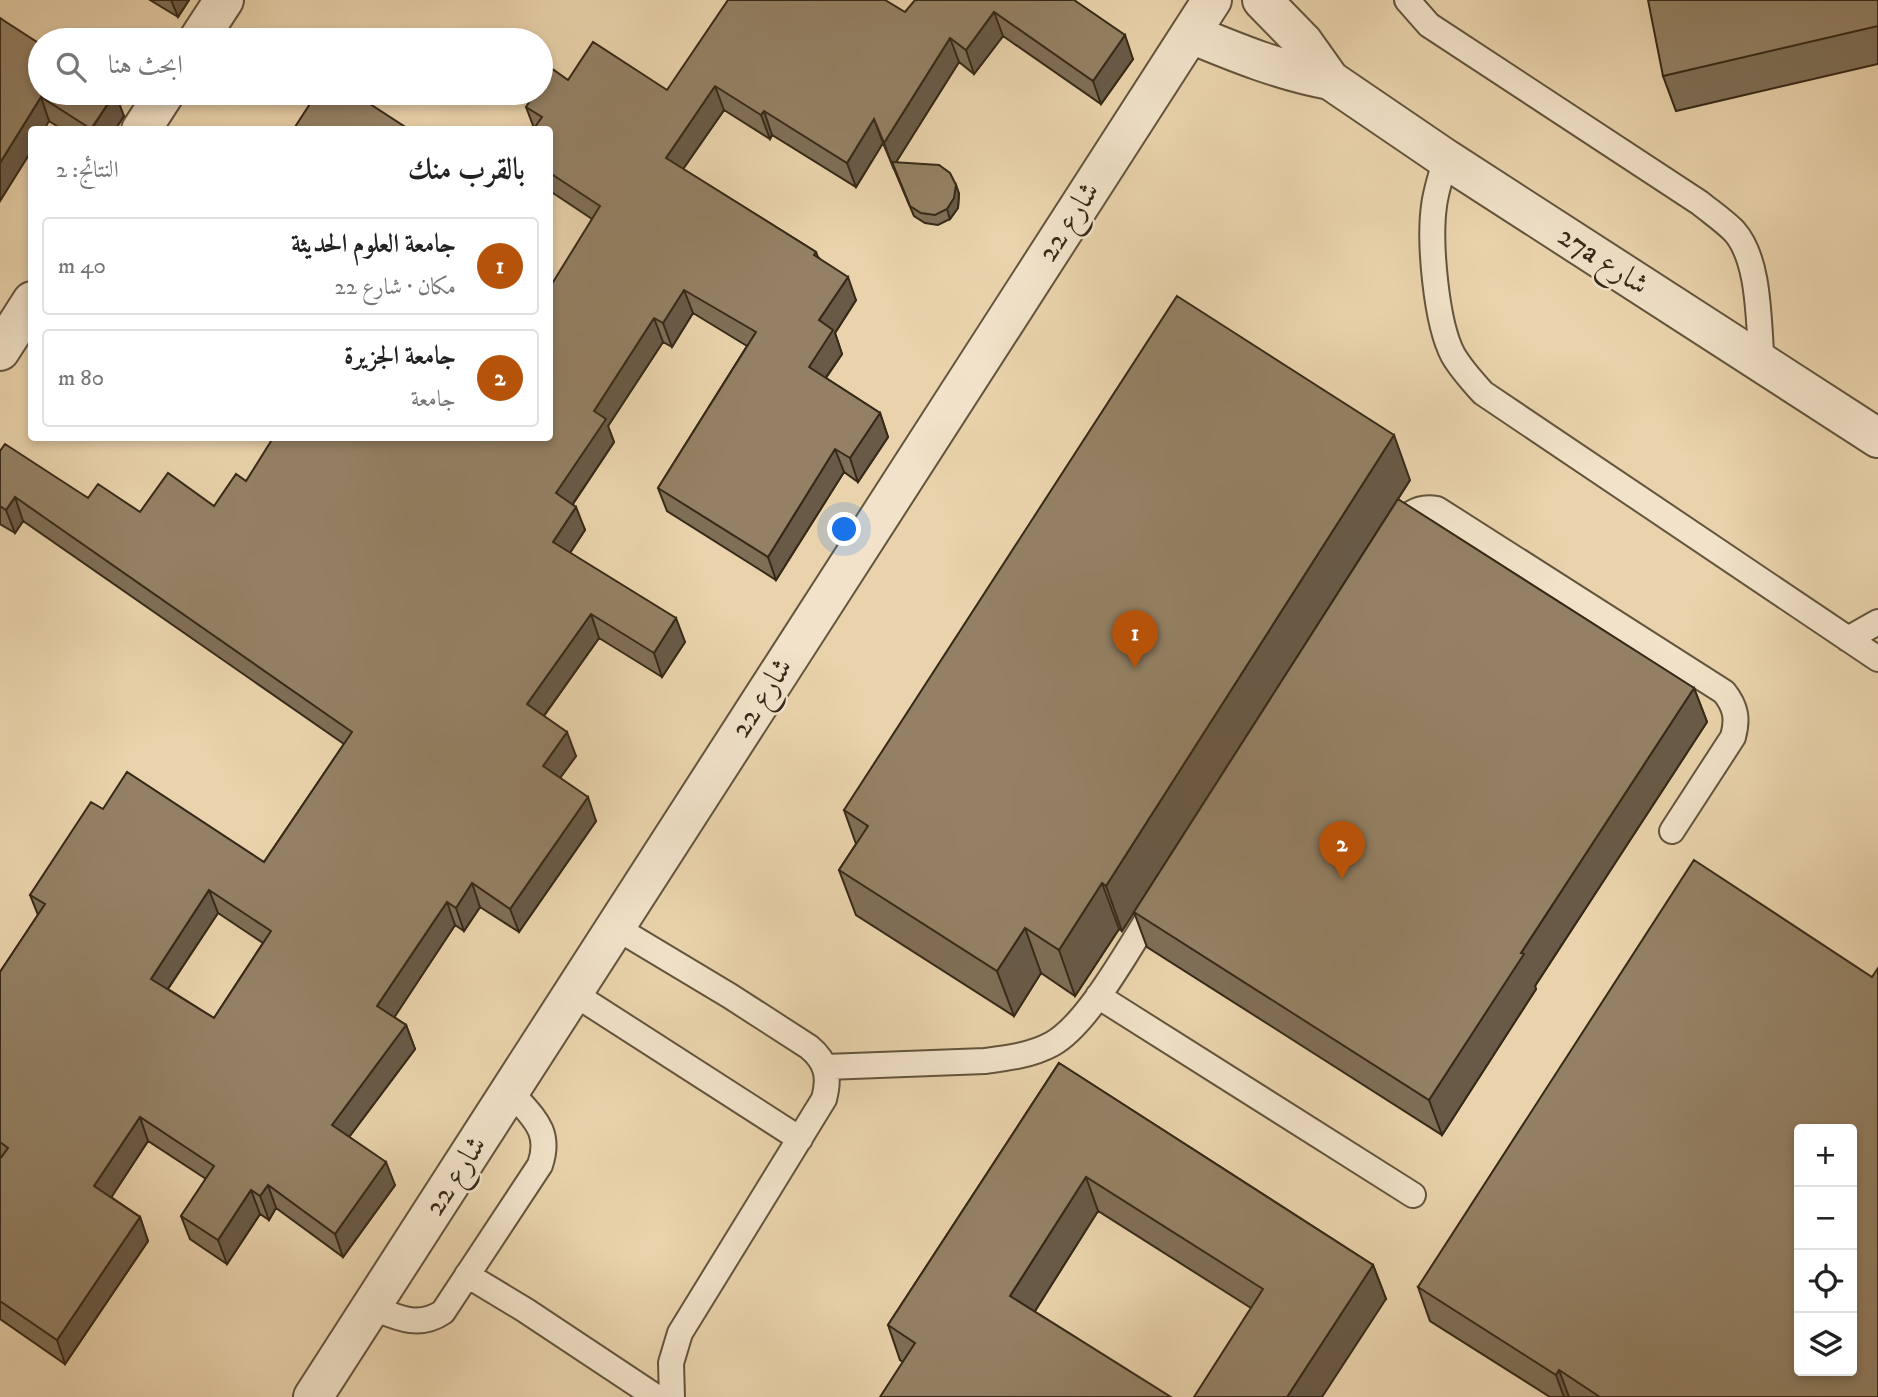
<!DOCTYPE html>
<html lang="ar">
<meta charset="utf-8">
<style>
:root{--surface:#fff;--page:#f6f6f6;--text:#222;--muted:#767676;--line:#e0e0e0;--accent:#b45309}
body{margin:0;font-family:"IM FELL DW Pica",Amiri,serif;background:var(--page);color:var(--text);direction:rtl}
.controls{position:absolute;right:21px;bottom:21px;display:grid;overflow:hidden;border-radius:7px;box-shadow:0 4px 10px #0003}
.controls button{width:63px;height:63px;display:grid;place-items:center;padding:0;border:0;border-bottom:2px solid var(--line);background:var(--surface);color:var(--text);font:35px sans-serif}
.you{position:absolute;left:845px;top:530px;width:24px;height:24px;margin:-18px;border:5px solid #fff;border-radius:50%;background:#1a73e8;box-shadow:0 0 0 10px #1a73e833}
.badge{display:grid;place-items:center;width:46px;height:46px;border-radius:50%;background:var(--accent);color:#fff;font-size:23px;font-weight:700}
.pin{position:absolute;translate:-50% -58px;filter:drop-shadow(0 2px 4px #0008)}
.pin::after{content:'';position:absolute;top:37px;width:24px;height:21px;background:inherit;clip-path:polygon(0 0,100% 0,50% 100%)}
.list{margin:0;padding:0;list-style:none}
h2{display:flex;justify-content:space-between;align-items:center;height:91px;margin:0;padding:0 28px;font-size:30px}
h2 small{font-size:23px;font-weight:400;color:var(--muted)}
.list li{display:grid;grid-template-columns:46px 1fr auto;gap:21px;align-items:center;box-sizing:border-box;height:98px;margin:0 14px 14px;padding:0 14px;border:2px solid var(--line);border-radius:7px}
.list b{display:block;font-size:26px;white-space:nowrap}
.list p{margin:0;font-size:23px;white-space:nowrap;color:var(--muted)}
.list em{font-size:23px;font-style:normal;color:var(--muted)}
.icon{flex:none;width:38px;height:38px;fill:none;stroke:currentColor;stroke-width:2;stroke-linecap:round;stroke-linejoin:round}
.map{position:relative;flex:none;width:1878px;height:1397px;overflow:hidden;direction:ltr}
.search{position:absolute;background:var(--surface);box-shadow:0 4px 10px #0003;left:28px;top:28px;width:525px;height:77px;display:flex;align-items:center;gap:18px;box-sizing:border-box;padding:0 24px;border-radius:38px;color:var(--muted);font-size:26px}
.panel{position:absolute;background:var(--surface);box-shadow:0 4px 10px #0003;left:28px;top:126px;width:525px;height:315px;border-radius:7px;direction:rtl}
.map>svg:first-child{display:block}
</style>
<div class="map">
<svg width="1878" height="1397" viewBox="0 0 1878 1397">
<rect width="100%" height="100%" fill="#ead3ac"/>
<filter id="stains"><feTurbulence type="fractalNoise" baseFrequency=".00286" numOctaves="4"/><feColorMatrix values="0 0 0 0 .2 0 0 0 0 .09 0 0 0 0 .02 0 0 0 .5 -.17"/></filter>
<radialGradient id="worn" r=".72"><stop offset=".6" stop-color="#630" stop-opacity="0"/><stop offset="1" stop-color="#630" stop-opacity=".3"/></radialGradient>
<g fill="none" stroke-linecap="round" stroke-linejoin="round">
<defs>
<path id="service" d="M 1407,0 L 1429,25 L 1700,203 C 1711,212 1724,221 1734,231 C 1761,261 1758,325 1762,364
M 1446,159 C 1441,175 1436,190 1434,206 C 1429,242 1436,323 1453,355 C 1461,369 1472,381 1483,393 L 1878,659
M 1394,533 C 1405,516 1416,505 1437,509 L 1724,692 C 1736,707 1738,719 1733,737 L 1672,831
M 1848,639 L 1878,622
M 615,927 L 730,996 L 809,1047 C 827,1062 830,1077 824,1099 L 680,1333 L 671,1363 L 672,1397
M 573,993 L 800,1139
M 1098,996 L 1413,1195
M 826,1067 L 985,1061 C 1008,1058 1032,1055 1052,1044 C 1090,1023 1133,940 1158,903
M 467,1275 L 525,1310 L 656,1397
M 371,1307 C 396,1317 418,1329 443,1312 L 540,1165 C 552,1130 532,1117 511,1092"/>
<path id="minor" d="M 1262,0 L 1303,42 L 1330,80 L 1446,159 L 1878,438
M 1191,34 C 1237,53 1281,71 1330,80
M 198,40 L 224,0
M 141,130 L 165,93
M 0,351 L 32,301
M 313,1397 L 1212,0"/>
</defs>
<!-- service casing -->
<use href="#service" stroke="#63543d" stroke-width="28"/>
<!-- minor casing -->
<use href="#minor" stroke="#63543d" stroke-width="42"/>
<!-- service -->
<use href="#service" stroke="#f1e2c9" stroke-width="24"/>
<!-- minor -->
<use href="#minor" stroke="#f1e2c9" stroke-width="38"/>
</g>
<!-- wall -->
<path fill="#7f6f57" stroke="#362918" stroke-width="2" fill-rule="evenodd" d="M 150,0 L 189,0 L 178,17 Z
M 1074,0 L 1133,59 L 1101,104 L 1003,36 L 974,74 L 959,62 L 896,162 L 956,185 L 959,194 L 958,208 L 950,219 L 938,225 L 925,223 L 914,216 L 883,143 L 856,187 L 772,135 L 770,139 L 724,110 L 683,169 L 816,252 L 818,257 L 856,300 L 835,333 L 842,354 L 826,378 L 880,413 L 888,437 L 858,482 L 844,472 L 776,580 L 667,511 L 658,488 L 747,346 L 693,313 L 672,347 L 663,342 L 608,426 L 614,442 L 573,504 L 585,530 L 570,553 L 685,642 L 662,677 L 599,638 L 544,716 L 576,756 L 560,778 L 596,821 L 519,932 L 480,907 L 464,931 L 455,925 L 394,1017 L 406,1025 L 415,1049 L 349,1137 L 395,1185 L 343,1257 L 276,1208 L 269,1220 L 260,1214 L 227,1264 L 190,1239 L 181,1216 L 206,1179 L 148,1141 L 111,1197 L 140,1217 L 148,1241 L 65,1364 L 0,1319 L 0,972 L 38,915 L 30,895 L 103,809 L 264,862 L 344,744 L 23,521 L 15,533 L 0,524 L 0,451 L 88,498 L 140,512 L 214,506 L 246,481 L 550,438 L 592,219 L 550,191 L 550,130 L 534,128 L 526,107 L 568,80 L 667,90 L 905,12 ZM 218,913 L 263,943 L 214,1018 L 168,989 Z
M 1878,0 L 1878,64 L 1676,111 L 1663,76 Z
M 0,18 L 124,116 L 115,130 L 63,130 L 49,121 Z
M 1410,480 L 1122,931 L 1119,929 L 1075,996 L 1041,973 L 1014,1016 L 856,915 L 839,870 L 856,844 L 844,810 Z
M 1694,688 L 1707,722 L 1535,986 L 1536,989 L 1442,1135 L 1147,947 L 1134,912 Z
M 1059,1063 L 1373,1265 L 1386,1299 L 1251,1308 L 1098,1211 L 1035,1311 L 903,1362 L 900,1360 L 888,1325 Z
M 1418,1287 L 1878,1397 L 1550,1397 L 1430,1321 Z"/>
<!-- shaded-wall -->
<path fill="#685a47" stroke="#362918" stroke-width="2" d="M 171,0 L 189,0 L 178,17 Z
M 994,12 L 1003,36 L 974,74 L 966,50 Z
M 1125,35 L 1133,59 L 1101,104 L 1093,81 Z
M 950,38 L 959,62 L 893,167 L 884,143 Z
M 715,86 L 724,110 L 674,182 L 666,158 Z
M 115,93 L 124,116 L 115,130 L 91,130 Z
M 41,97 L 49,121 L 44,130 L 32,130 L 32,150 L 0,201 L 0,163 Z
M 764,111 L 772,135 L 770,139 L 761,115 Z
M 874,119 L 883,143 L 856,187 L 847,163 Z
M 956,185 L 959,194 L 958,208 L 950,219 L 947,209 Z
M 848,277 L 856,300 L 835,333 L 842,354 L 817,390 L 809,367 L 819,320 Z
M 684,290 L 693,313 L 672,347 L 663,323 Z
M 654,318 L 663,342 L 608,426 L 614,442 L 564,517 L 556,493 L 594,411 Z
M 880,413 L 888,437 L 858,482 L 850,458 Z
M 1394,435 L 1410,480 L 1122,931 L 1106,886 Z
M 835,449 L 844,472 L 776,580 L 768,557 Z
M 15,497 L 23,521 L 15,533 L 6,510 Z
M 576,507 L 585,530 L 561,566 L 553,542 Z
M 591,614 L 599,638 L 535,728 L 527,704 Z
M 676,618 L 685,642 L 662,677 L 654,653 Z
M 1694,688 L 1707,722 L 1535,986 L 1536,989 L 1442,1135 L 1429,1100 L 1521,953 Z
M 567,732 L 576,756 L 552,789 L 543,766 Z
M 588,797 L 596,821 L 519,932 L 510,909 Z
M 472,883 L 480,907 L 464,931 L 456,908 Z
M 1102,883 L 1119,929 L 1075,996 L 1059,950 Z
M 209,890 L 218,913 L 159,1002 L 151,979 Z
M 447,902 L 455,925 L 386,1030 L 377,1006 Z
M 1025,928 L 1041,973 L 1014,1016 L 997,971 Z
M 406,1025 L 415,1049 L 340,1149 L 332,1125 Z
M 140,1117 L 148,1141 L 103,1210 L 94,1186 Z
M 386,1162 L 395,1185 L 343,1257 L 335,1234 Z
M 1086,1177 L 1098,1211 L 1023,1330 L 1010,1296 Z
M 268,1185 L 276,1208 L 269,1220 L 260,1196 Z
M 251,1190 L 260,1214 L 227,1264 L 218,1240 Z
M 140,1217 L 148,1241 L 65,1364 L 57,1340 Z
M 1373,1265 L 1386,1299 L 1322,1397 L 1287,1397 Z
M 1559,1370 L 1569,1397 L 1564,1397 L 1556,1375 Z"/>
<!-- building -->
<path fill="#948165" stroke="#362918" stroke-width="2" fill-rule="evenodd" d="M 728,0 L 885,0 L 905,12 L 915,0 L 1074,0 L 1125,35 L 1093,81 L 994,12 L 966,50 L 950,38 L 884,143 L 874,119 L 847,163 L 764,111 L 761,115 L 715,86 L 666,158 L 816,252 L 814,255 L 848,277 L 819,320 L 833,330 L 809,367 L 880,413 L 850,458 L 835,449 L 768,557 L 658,488 L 756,332 L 684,290 L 663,323 L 654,318 L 594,411 L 606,419 L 556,493 L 576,507 L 553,542 L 676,618 L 654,653 L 591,614 L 527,704 L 567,732 L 543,766 L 588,797 L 510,909 L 472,883 L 456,908 L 447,902 L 377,1006 L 406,1025 L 332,1125 L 386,1162 L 335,1234 L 268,1185 L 260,1196 L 251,1190 L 218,1240 L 181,1216 L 214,1166 L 140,1117 L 94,1186 L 140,1217 L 57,1340 L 0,1301 L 0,1159 L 8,1148 L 0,1142 L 0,972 L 45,904 L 30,895 L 91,802 L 103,809 L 127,772 L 264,862 L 352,732 L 15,497 L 6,510 L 0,506 L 0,451 L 5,444 L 88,498 L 98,484 L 140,512 L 168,473 L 214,506 L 236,474 L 246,481 L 273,438 L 550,438 L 550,287 L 600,206 L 550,173 L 550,130 L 533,130 L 542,117 L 526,107 L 535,93 L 541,93 L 541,84 L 551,68 L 568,80 L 593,42 L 667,90 ZM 209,890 L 271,931 L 214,1018 L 151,979 Z
M 1648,0 L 1878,0 L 1878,26 L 1663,76 Z
M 0,18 L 40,44 L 40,93 L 115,93 L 91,129 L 41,97 L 0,163 Z
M 317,93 L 353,93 L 410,130 L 293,130 Z
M 892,162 L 939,165 L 950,173 L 956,185 L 954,198 L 947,209 L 935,215 L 921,213 L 910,206 Z
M 1177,296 L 1394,435 L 1106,886 L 1102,883 L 1059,950 L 1025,928 L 997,971 L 839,870 L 868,826 L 844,810 Z
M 1398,499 L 1694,688 L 1521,953 L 1524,954 L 1429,1100 L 1134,912 Z
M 1694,860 L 1872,977 L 1878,968 L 1878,1397 L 1600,1397 L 1559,1370 L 1556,1375 L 1418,1287 ZM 1799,1129 L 1852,1129 L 1852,1371 L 1799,1371 Z
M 1059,1063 L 1373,1265 L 1287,1397 L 1194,1397 L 1263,1289 L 1086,1177 L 1010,1296 L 1171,1397 L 880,1397 L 915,1343 L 888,1325 Z"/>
<g text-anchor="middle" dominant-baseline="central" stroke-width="5" stroke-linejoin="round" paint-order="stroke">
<!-- street labels -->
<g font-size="30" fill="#362918" stroke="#f1e2c9">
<text transform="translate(1069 222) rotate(-57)">شارع 22</text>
<text transform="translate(1603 261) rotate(33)">27a شارع</text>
<text transform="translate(762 698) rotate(-57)">شارع 22</text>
<text transform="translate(456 1176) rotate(-57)">شارع 22</text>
</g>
</g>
<rect width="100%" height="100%" filter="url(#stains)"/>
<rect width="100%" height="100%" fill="url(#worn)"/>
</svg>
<div class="controls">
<button>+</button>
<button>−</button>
<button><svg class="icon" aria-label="locate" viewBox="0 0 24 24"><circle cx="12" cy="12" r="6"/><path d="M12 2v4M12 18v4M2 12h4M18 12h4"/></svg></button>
<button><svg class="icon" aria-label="layers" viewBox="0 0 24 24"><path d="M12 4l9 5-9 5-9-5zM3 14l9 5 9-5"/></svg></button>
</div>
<div class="you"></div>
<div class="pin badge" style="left:1135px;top:668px">1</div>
<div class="pin badge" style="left:1342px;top:879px">2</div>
<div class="search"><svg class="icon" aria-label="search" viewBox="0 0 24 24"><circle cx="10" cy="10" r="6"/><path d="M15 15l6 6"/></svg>ابحث هنا</div>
<section class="panel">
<h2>بالقرب منك<small>النتائج: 2</small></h2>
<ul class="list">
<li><span class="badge">1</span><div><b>جامعة العلوم الحديثة</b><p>مكان · شارع 22</p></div><em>40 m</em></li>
<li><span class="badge">2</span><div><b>جامعة الجزيرة</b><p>جامعة</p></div><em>80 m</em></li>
</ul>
</section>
</div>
